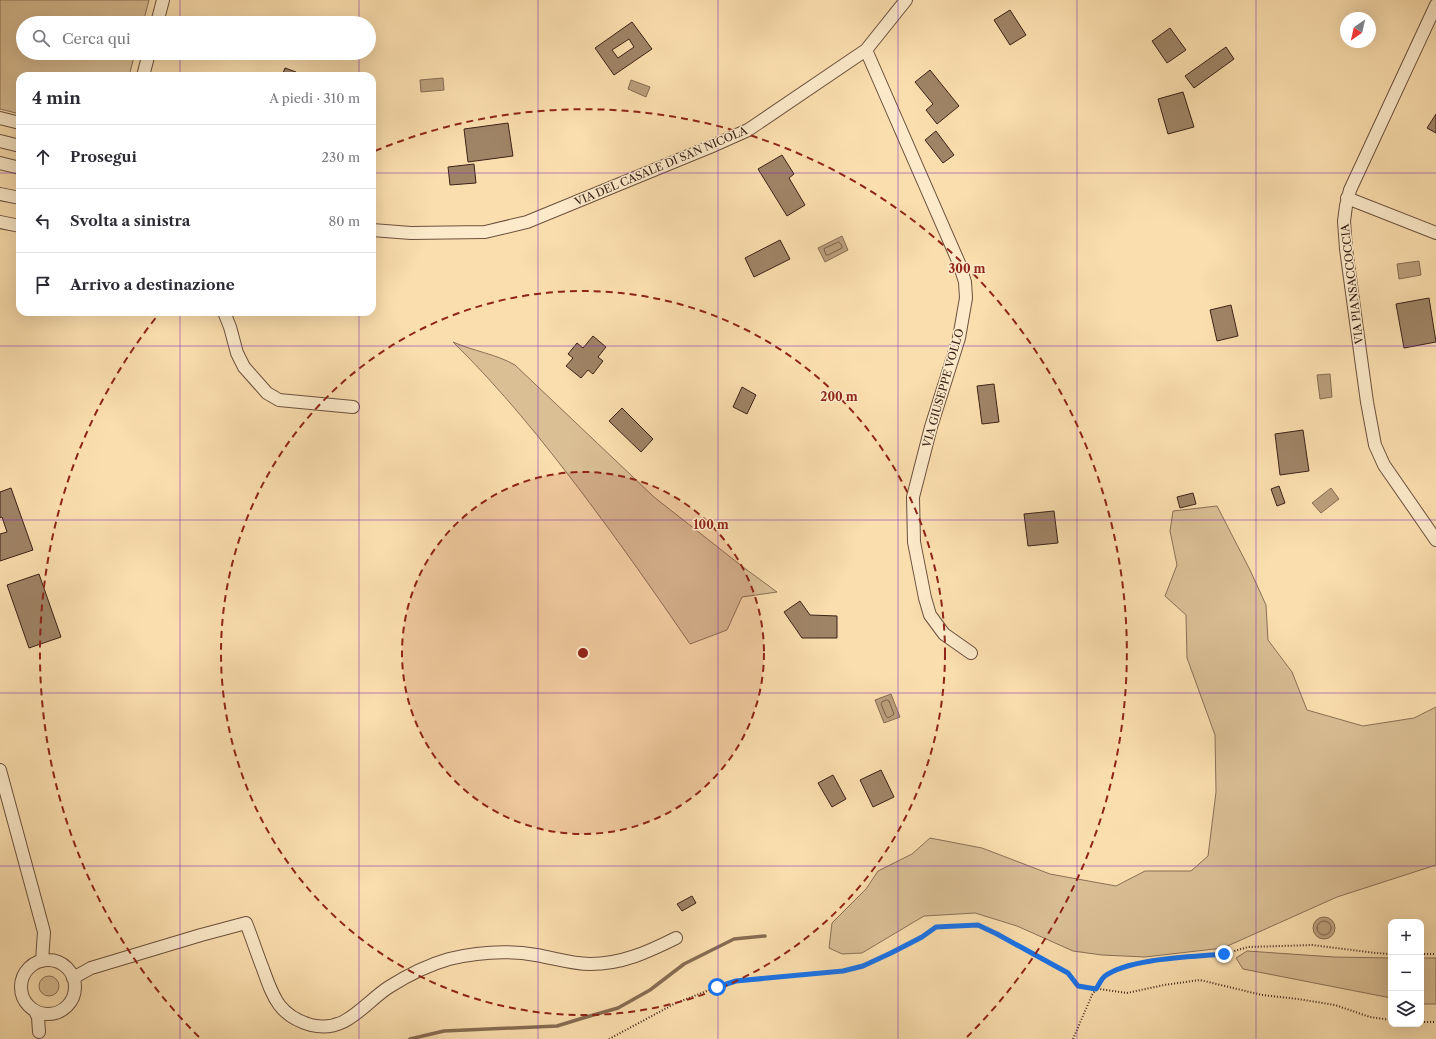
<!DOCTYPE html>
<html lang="it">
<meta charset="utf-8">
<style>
:root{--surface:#fff;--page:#f2f2f3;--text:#2b2b33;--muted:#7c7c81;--line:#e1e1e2}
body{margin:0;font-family:"Libre Caslon Text",serif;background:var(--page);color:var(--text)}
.controls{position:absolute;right:12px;bottom:12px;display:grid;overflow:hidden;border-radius:8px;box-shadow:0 4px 16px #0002}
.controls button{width:36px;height:36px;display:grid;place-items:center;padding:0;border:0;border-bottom:1px solid var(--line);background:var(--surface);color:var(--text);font:20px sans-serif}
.compass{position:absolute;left:1340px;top:12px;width:36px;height:36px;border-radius:50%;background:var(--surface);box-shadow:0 4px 16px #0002;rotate:214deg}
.stop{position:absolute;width:12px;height:12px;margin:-9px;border:3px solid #1a73e8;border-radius:50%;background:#fff}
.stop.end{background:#1a73e8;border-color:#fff;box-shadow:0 1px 4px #0008}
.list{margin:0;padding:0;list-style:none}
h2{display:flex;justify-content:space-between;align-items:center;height:52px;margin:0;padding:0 16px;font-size:17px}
h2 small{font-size:13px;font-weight:400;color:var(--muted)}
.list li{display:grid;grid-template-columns:26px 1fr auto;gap:12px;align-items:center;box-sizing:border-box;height:64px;padding:0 16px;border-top:1px solid var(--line)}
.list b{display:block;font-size:15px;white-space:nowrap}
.list em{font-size:13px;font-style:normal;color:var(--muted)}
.icon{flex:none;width:22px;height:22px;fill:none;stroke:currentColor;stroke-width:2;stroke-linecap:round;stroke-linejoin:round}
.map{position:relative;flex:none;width:1436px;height:1039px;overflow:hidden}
.search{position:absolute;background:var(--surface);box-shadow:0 4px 16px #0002;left:16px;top:16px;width:360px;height:44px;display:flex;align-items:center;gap:10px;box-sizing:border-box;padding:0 14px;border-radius:22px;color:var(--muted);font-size:15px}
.panel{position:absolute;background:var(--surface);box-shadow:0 4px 16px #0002;left:16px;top:72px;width:360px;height:244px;border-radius:12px}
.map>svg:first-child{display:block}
</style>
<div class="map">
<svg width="1436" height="1039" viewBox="0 0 1436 1039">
<rect width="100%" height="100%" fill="#fbdeae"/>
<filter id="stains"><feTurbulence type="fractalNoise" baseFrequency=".005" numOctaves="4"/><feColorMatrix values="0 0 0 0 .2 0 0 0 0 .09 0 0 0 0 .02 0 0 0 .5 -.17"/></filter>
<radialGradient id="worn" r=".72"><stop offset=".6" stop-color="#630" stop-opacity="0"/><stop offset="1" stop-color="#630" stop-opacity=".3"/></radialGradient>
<!-- green -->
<path fill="#dabe94" stroke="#8a7056" d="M 0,0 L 149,0 L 143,23 L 23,23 L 23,53 L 135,53 L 129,76 L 20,76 L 20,114 L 0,109 Z
M 453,342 C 473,351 496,354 515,365 L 654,497 L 743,567 L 777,592 L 742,597 L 727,630 L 690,644 C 655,593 620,543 583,494 C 542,440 501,389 453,342 Z
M 1217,506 L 1250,570 L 1266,605 L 1268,640 L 1292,672 L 1307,710 L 1363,726 L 1414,718 L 1436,707 L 1436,865 L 1337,897 L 1223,948 L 1145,957 L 1102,955 L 1073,951 L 1017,926 L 975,913 L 924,916 L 862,953 L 842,954 L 829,948 L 832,923 L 866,889 L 878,871 L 912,854 L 930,838 L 982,848 L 1050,874 L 1116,886 L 1145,871 L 1191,871 L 1208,856 L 1216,792 L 1215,735 L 1187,658 L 1186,615 L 1165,596 L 1177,565 L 1170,531 L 1173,511 Z
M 1247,951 L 1334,957 L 1391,958 L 1391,998 L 1243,969 L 1236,958 Z
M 1421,958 L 1436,958 L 1436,1004 L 1421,1004 Z
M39 986a10 10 0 1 1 20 0a10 10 0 1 1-20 0Z"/>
<!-- water -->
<path fill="#ba9e7b" stroke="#876c53" d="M 443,78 L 444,90 L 421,92 L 420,80 Z
M 631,80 L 650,87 L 646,97 L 628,89 Z
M 842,236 L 848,250 L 825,262 L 818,248 Z
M 1419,261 L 1421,275 L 1399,279 L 1397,264 Z
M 1330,374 L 1332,397 L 1320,399 L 1317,375 Z
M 1331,488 L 1339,499 L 1321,513 L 1312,503 Z
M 891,694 L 900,717 L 884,723 L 875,700 Z
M1313 928a11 11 0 1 1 22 0a11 11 0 1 1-22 0Z"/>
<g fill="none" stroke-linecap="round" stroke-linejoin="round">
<!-- shore -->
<path stroke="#7a604a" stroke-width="1" d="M 839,242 L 842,246 L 842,248 L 828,255 L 826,255 L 824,249 Z
M 887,700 L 889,701 L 894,714 L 893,715 L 888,718 L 886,716 L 881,704 L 882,702 Z
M1317 928a7 7 0 1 1 14 0a7 7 0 1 1-14 0Z"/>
<!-- stream -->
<path stroke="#876c53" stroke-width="3.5" d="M 410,1039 L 444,1031 L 557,1026 L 583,1018 L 618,1008 L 650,990 L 684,964 L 734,939 L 765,936"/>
</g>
<!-- building -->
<path fill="#9f8466" stroke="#3b2218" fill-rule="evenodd" d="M 1010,10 L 1026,35 L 1010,45 L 994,20 Z
M 632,22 L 652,49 L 614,75 L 595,48 ZM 629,39 L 634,47 L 618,58 L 612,50 Z
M 1170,28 L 1186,50 L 1167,63 L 1152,41 Z
M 1226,47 L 1234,59 L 1194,88 L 1185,76 Z
M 285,68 L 296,72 L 295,76 L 282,76 Z
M 930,70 L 959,106 L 937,124 L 926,110 L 933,104 L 915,82 Z
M 1183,92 L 1194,127 L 1168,134 L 1158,99 Z
M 1436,114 L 1436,133 L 1427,128 Z
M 508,123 L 513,156 L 468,162 L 464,129 Z
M 936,131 L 954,155 L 943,163 L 925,140 Z
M 782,155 L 794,174 L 789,178 L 805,205 L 787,216 L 758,169 Z
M 474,164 L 476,183 L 450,185 L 448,167 Z
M 780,240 L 790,259 L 754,277 L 745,258 Z
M 1429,298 L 1436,342 L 1404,348 L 1396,304 Z
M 1231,305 L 1238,336 L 1217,341 L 1210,310 Z
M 593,336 L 606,347 L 598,357 L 603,361 L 593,374 L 588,370 L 581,378 L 566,366 L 573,358 L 568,354 L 577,343 L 583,348 Z
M 994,384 L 999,422 L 982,424 L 977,386 Z
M 742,387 L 756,395 L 747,414 L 733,407 Z
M 622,408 L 653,439 L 641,452 L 609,421 Z
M 1303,430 L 1309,471 L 1280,475 L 1275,434 Z
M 1279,486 L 1285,503 L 1277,506 L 1271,489 Z
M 11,488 L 33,550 L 0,561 L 0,534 L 7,532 L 2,517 L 0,518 L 0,492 Z
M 1193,493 L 1196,504 L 1180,508 L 1177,497 Z
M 1054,511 L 1058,543 L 1028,546 L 1024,514 Z
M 39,574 L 61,637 L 29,648 L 7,585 Z
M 800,601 L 810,615 L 837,616 L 837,638 L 802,638 L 784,612 Z
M 881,770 L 894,797 L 873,807 L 860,780 Z
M 833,775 L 846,799 L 832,807 L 818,783 Z
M 692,896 L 696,903 L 682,911 L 677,904 Z"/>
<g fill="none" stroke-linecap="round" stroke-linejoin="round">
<defs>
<path id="minor" d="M 1436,5 L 1350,190 L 1346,206 L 1344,221 L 1346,249 L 1367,402 L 1375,445 L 1384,465 L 1436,540
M 157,23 L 163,0
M 866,50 L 959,263 L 965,282 L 966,298 L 959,338 L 931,427 L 913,497 L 914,542 L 925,598 L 930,615 L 944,634 L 971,653
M 143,76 L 149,53
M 0,118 L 20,123
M 0,141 L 20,146
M 0,163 L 20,168
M 0,194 L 20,198
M 1347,198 L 1436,233
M 0,222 L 20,226
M 372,230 L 411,233 L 485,232 L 527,222 L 710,147 L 748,130 L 866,50 L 906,0
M 224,312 L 230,327 L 237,353 L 244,367 L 267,393 L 279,400 L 353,407
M 0,770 L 44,932 L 42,961
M21 987a27 27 0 1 1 54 0a27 27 0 1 1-54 0Z
M 73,978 L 91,968 L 201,935 L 246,923 C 252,938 257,954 263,969 C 273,997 279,1016 311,1025 C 346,1034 364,1003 389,987 C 408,975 428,965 449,959 C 478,952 507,950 536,955 C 554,958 572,964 590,964 C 622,964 648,952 676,938
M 35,1011 L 38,1017 L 39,1032"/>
</defs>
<!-- minor casing -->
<use href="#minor" stroke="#6b513e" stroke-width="14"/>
<!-- path -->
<path stroke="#3b2218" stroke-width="2" stroke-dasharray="1 2" stroke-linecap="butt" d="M 1421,954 L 1436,954
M 1421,1022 L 1436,1022
M 609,1039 L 676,1003 L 717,987 L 736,981 L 843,971 L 863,966 L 922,937 L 936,927 L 978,925 L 997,934 L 1068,973 L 1078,986 L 1127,993 L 1164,985 L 1200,980 L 1262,995 L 1298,999 L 1335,1005 L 1370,1017 L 1391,1020
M 1073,1039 L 1092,995 L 1104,977 L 1123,966 L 1171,959 L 1224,954 L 1248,947 L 1312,945 L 1376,953 L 1391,954"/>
<!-- minor -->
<use href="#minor" stroke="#fceaca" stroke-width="12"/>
</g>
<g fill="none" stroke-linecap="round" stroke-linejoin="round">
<!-- route -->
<path stroke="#1a73e8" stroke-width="5" d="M 717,987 L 736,981 L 843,971 L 863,966 L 891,953 L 922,937 L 936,927 L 978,925 L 997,934 L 1068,973 L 1078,986 L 1096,989 C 1099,985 1101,979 1105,976 C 1129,958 1194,957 1224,954"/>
</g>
<!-- grid -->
<path fill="none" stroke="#7b2cbf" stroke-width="1" stroke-opacity="0.55" d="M 180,0 L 180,23M 359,0 L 359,23M 538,0 L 538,1039M 718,0 L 718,1039M 898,0 L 898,1039M 1077,0 L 1077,1039M 1256,0 L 1256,1039M 180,53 L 180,76M 359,53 L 359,76M 0,173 L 20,173M 372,173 L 1436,173M 180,312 L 180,1039M 359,312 L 359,1039M 0,346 L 1436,346M 0,520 L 1436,520M 0,693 L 1436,693M 0,866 L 1436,866"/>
<!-- distance rings -->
<circle cx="583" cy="653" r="181" fill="#8f2418" fill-opacity=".12"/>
<g fill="none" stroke="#8f2418" stroke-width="2" stroke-dasharray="7 5">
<circle cx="583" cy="653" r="181"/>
<circle cx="583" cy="653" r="362"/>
<path d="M199 1037A543 543 0 0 1 158 315M375 151A543 543 0 0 1 967 1037"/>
</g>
<g text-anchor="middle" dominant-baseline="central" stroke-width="3" stroke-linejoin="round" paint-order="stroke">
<!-- street labels -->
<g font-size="11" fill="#3b2218" stroke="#fceaca">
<text transform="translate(661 166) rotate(-23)">VIA DEL CASALE DI SAN NICOLA</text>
<text transform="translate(1352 284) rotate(-97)">VIA PIANSACCOCCIA</text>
<text transform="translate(943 388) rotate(-74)">VIA GIUSEPPE VOLLO</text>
</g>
</g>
<circle cx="583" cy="653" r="6" fill="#8f2418" stroke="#fceaca" stroke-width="2"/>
<g font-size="12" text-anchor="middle" font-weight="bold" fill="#8f2418" stroke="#fceaca" stroke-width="3" stroke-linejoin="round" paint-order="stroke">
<text x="967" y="273">300 m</text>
<text x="839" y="401">200 m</text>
<text x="711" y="529">100 m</text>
</g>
<rect width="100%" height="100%" filter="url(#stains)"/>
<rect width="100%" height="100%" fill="url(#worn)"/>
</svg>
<div class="controls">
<button>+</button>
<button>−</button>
<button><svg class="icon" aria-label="layers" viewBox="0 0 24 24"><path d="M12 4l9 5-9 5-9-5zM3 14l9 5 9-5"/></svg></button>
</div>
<svg class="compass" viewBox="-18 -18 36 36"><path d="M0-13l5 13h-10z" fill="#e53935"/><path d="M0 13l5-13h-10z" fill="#7c7c81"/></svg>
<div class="stop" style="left:717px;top:987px"></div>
<div class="stop end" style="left:1224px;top:954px"></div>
<div class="search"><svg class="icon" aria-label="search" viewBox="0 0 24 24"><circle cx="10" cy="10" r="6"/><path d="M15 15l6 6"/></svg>Cerca qui</div>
<section class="panel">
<h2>4 min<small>A piedi · 310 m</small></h2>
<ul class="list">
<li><svg class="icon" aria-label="ahead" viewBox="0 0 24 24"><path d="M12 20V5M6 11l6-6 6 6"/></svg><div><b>Prosegui</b></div><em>230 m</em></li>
<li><svg class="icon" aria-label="left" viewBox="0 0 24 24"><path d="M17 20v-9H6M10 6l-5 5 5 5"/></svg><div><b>Svolta a sinistra</b></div><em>80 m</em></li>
<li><svg class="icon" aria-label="arrive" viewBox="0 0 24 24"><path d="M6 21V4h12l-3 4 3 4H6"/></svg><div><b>Arrivo a destinazione</b></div></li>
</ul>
</section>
</div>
